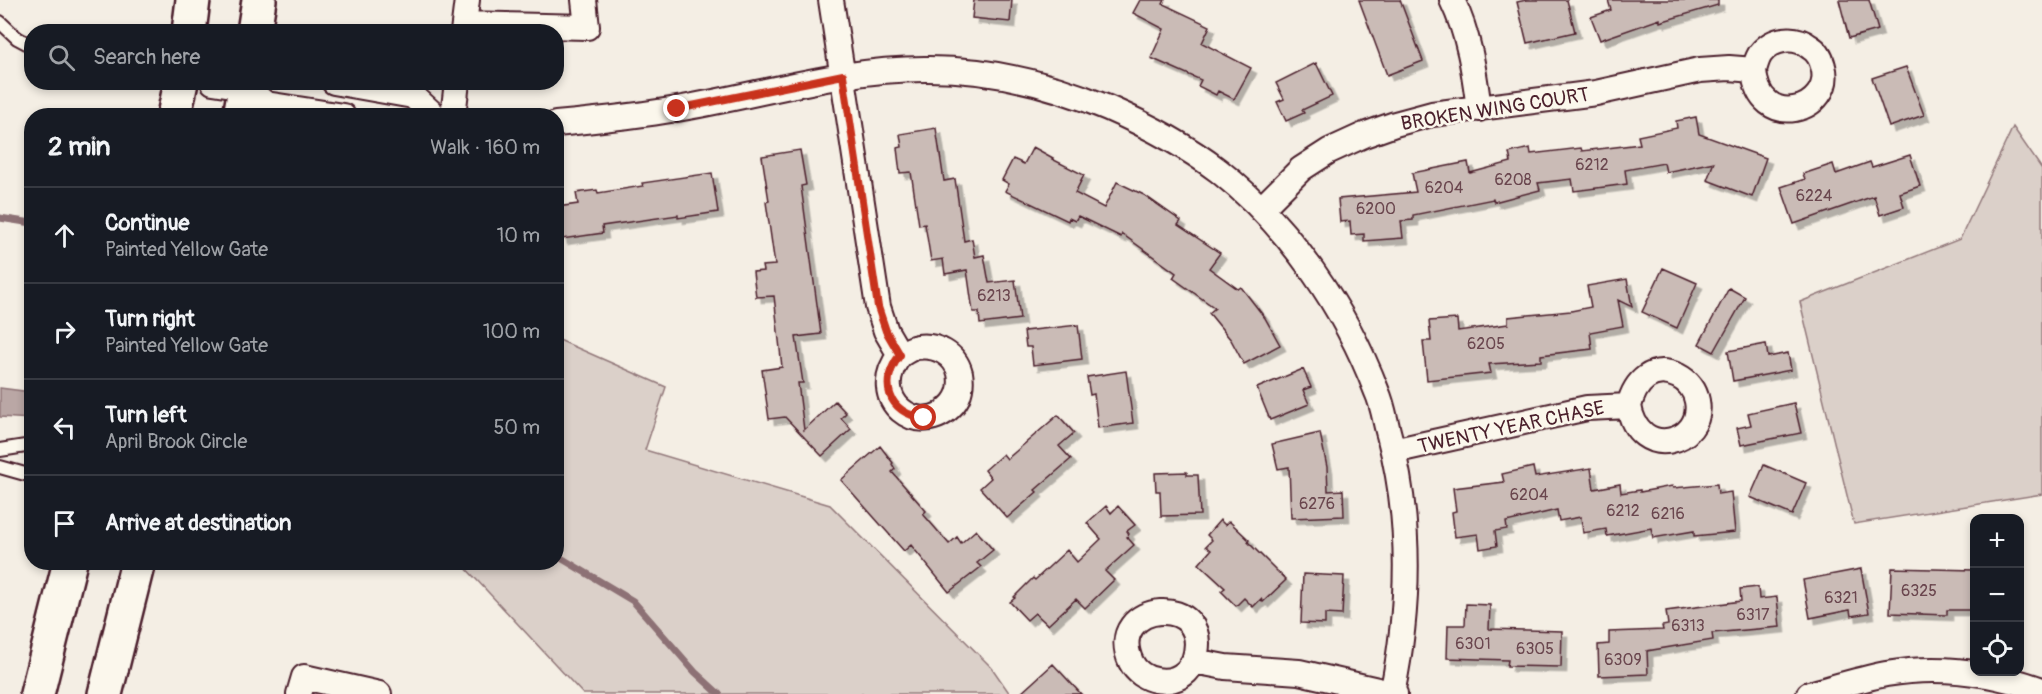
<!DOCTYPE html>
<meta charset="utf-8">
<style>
:root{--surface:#171b24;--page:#20242c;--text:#f1f3f6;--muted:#9ea1a6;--line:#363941}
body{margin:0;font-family:Pangolin,sans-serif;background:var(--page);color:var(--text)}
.controls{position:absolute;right:18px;bottom:18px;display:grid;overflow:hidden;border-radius:12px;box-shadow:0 3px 9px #0003}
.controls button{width:54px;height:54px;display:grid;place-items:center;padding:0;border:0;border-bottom:2px solid var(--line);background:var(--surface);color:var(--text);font:30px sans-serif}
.stop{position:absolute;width:18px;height:18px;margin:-14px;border:4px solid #c8321e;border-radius:50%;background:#fff}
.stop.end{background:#c8321e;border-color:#fff;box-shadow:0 2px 6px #0008}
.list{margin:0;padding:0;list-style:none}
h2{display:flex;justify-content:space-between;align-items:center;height:78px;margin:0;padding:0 24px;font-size:26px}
h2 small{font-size:20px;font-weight:400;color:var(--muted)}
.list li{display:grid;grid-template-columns:39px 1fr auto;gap:18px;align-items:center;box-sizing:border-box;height:96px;padding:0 24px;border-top:2px solid var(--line)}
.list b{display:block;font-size:22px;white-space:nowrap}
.list p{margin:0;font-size:20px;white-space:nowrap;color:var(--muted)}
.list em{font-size:20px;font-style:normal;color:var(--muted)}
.icon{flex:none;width:33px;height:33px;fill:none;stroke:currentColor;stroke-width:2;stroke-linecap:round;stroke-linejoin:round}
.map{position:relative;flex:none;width:2042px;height:694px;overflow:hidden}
.search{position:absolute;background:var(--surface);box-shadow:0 3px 9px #0003;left:24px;top:24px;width:540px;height:66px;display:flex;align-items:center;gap:15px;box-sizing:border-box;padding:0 21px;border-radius:24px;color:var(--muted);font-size:22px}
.panel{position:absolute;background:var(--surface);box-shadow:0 3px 9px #0003;left:24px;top:108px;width:540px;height:462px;border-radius:24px}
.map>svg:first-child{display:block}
</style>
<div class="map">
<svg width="2042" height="694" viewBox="0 0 2042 694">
<defs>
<filter id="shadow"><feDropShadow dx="5.5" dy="5.5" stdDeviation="0" flood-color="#0004"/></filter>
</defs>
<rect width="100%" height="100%" fill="#f4eee4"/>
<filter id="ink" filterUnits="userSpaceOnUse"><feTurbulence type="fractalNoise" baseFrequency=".0167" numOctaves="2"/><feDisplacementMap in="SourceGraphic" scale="12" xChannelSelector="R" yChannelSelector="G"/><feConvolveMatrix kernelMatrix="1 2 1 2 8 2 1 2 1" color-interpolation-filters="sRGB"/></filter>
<g filter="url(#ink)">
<!-- green -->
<path fill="#dbd0c9" stroke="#92787a" stroke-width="1.5" d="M 2013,127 L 2042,169 L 2042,494 L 1854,524 L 1800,302 L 1960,239 Z
M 557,339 L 666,387 L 645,450 L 830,505 L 992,668 L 1010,694 L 583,694 L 461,563 L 556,562 Z"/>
<!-- water -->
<path fill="#baa7a5" stroke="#8d7174" stroke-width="1.5" d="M 0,388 L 31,392 L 31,419 L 0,417 Z"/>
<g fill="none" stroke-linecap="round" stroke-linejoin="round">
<!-- stream -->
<path stroke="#8d7174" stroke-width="7" d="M 0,218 L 32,223
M 556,555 L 633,601 L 695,672 L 719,694"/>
</g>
<!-- building -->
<path fill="#cabbb6" stroke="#4a1f2b" stroke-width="1.5" filter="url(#shadow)" d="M 974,0 L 1012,0 L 1010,22 L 972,18 Z
M 1140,0 L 1165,0 L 1163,4 L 1210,26 L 1202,43 L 1251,68 L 1234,99 L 1218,91 L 1216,95 L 1198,86 L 1201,80 L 1151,58 L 1164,29 L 1133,13 Z
M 1359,0 L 1400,0 L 1423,61 L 1387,75 Z
M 1526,0 L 1567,0 L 1575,32 L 1527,43 L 1517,2 Z
M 1608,0 L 1718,0 L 1718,5 L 1660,22 L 1660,19 L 1600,40 L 1591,17 L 1611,10 Z
M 1839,0 L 1869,0 L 1878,30 L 1849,38 Z
M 1316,63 L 1332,96 L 1302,110 L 1304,113 L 1286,121 L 1277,102 L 1284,99 L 1276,83 Z
M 1906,67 L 1924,115 L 1889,127 L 1872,78 Z
M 1696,117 L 1699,134 L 1766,158 L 1752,197 L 1707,180 L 1714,162 L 1666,172 L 1664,163 L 1625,170 L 1627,184 L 1574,191 L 1572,179 L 1538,183 L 1540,190 L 1494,202 L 1493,199 L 1413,215 L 1413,220 L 1401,221 L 1403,238 L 1364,241 L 1364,234 L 1351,235 L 1350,221 L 1340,222 L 1338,199 L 1416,192 L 1412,173 L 1468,162 L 1470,173 L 1511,162 L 1509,153 L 1530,148 L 1531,154 L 1581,148 L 1582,151 L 1640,144 L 1638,136 L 1677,128 L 1676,121 Z
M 936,128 L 944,181 L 955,179 L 964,241 L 972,239 L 975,257 L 984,255 L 989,283 L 1015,280 L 1020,319 L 980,324 L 979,312 L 973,312 L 967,270 L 945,274 L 943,259 L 931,261 L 925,224 L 919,225 L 911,172 L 900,173 L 897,148 L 902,147 L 900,134 Z
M 1033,147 L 1053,158 L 1052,159 L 1084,175 L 1075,193 L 1104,208 L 1117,182 L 1144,195 L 1181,221 L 1178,225 L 1220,253 L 1209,268 L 1238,289 L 1241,287 L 1265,318 L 1280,345 L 1244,364 L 1231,340 L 1209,313 L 1215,308 L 1173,278 L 1176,273 L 1122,234 L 1121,237 L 1078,216 L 1075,221 L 1069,218 L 1068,221 L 1005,191 L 1009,184 L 1002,180 L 1013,159 L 1024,164 Z
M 800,150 L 806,185 L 801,186 L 821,334 L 796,337 L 803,383 L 798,383 L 804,430 L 835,401 L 846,413 L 841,418 L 851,429 L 822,456 L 785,417 L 769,419 L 762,370 L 782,367 L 774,296 L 756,297 L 753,272 L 763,271 L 762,266 L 775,265 L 766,202 L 769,201 L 762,156 Z
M 1910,155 L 1920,186 L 1900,193 L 1904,207 L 1880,215 L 1874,196 L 1794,224 L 1781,187 L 1805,179 L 1803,174 L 1833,164 L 1836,174 L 1870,162 L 1872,167 Z
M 712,173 L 718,212 L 678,218 L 678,215 L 602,226 L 603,233 L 562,239 L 557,207 L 578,204 L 576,193 L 597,190 L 598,193 L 643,186 L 642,183 Z
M 1663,268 L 1697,283 L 1677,328 L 1642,312 Z
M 1627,279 L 1632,307 L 1618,300 L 1623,326 L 1590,332 L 1592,349 L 1541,355 L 1541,361 L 1489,364 L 1491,373 L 1427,380 L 1423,341 L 1431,341 L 1429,321 L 1457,319 L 1458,331 L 1508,324 L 1508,317 L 1571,311 L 1591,307 L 1587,286 Z
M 1729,288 L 1745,297 L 1714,352 L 1699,344 Z
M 1078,325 L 1082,359 L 1033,365 L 1031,347 L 1026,347 L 1024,331 Z
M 1766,344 L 1768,357 L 1788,353 L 1791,370 L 1733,381 L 1728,351 Z
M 1303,369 L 1311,387 L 1303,390 L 1309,404 L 1270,420 L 1257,388 Z
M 1126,371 L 1133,423 L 1098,428 L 1094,394 L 1090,395 L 1087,377 Z
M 1794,403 L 1801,433 L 1741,445 L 1737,428 L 1751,425 L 1748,413 Z
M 1058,415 L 1074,433 L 1059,446 L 1071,459 L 1035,490 L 1037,492 L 1007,518 L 980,488 L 991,478 L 985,470 L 1003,454 L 1007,459 Z
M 1320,433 L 1327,467 L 1328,491 L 1343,490 L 1344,516 L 1291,518 L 1289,467 L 1278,469 L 1272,444 Z
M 880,446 L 893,463 L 892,464 L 895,469 L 892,472 L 926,511 L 923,514 L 949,544 L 957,537 L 961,543 L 976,530 L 993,550 L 977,563 L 981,567 L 949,592 L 911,545 L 904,551 L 841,480 Z
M 1764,465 L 1806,483 L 1792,515 L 1750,497 Z
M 1533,467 L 1535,477 L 1591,468 L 1594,489 L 1620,484 L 1621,493 L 1640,490 L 1640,492 L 1672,486 L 1673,488 L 1717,484 L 1718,494 L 1731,492 L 1735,532 L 1694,536 L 1694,531 L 1653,538 L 1651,528 L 1607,536 L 1606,529 L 1583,533 L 1581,517 L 1559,521 L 1557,510 L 1506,522 L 1507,529 L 1495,531 L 1497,546 L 1480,549 L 1478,534 L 1455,537 L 1452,512 L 1456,511 L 1453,488 L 1504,482 L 1502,474 Z
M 1187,472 L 1187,475 L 1198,475 L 1200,515 L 1161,516 L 1160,491 L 1156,491 L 1155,473 Z
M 1106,506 L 1111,513 L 1118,506 L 1135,525 L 1127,531 L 1129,534 L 1127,537 L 1134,545 L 1105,571 L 1114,580 L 1085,608 L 1076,599 L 1048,625 L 1035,613 L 1027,620 L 1010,602 L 1015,598 L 1014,597 L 1033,578 L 1035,580 L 1067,550 L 1077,562 L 1101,539 L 1087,523 Z
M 1220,520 L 1225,525 L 1229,521 L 1249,540 L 1248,542 L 1286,580 L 1263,602 L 1261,599 L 1253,607 L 1244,598 L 1236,606 L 1221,591 L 1225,588 L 1199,564 L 1211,550 L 1206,546 L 1212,540 L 1207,535 Z
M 1892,568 L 1974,570 L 1974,610 L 1947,610 L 1947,615 L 1890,613 Z
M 1861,569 L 1869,613 L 1851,616 L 1850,610 L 1810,618 L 1803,580 Z
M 1303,574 L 1344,576 L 1342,615 L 1325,614 L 1325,624 L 1301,623 Z
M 1758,587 L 1759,599 L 1777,597 L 1780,627 L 1712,633 L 1713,640 L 1647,651 L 1648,674 L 1599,676 L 1598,645 L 1609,644 L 1609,632 L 1663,630 L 1662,626 L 1668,625 L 1666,611 L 1741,601 L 1740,589 Z
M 1466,604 L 1490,605 L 1489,629 L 1562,631 L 1561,667 L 1507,666 L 1508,660 L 1447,658 L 1448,625 L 1465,625 Z
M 1053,664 L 1081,694 L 1020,694 Z"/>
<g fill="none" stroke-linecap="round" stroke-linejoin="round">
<defs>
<path id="lane" d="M 0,22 L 17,38 L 32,46
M 0,450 L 32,445
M 0,467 L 32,476"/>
<path id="street" d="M 831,0 L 878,307 L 886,331 L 900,355 C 865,399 920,442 953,404 C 960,396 962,384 960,373 C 955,354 936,344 917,347 C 911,348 905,352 900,355
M 1452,0 C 1469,35 1474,70 1479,109
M 464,24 L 587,27 L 584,0
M 463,32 L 467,0
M 213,82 L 245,87 L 266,104 L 343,116
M 334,82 L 413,96 L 435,116
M 453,116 L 457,82
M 556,124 C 597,120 637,116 677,109 C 761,95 843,68 929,69 C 991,69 1051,84 1108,108 C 1147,125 1185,145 1219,171 C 1290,227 1345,308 1377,392 C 1383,405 1385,421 1389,435 C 1412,521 1410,607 1392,694
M 1261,209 L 1301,169 L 1329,151 L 1364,135 L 1395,124 L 1432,114 L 1596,93 L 1700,70 L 1729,68 L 1754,70 C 1756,64 1757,58 1761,53 C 1773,38 1795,35 1810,47 C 1817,51 1821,58 1823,66 C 1836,111 1758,134 1754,70
M 1393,451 L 1587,408 L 1629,406 C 1635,382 1652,364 1678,376 C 1688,381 1695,390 1697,401 C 1705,444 1638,462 1629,406
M 1194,661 C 1216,590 1103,601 1131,662 C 1141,682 1170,687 1186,672 C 1189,669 1192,664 1194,661 L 1225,667 L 1299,672 L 1395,694
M 299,694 L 304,677 L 379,694
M 1809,694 C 1835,687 1860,679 1886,674 C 1938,665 1992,672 2042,690"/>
<path id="primary" d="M 189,32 L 193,0
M 254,32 L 259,0
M 174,116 L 181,82
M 240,116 L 246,82
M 37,694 L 70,562
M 105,694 L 138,562"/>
</defs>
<!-- lane casing -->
<use href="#lane" stroke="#4a1f2b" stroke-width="16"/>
<!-- street casing -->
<use href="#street" stroke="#4a1f2b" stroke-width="28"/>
<!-- primary casing -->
<use href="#primary" stroke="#4a1f2b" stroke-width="38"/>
<!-- lane -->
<use href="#lane" stroke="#fbf7ec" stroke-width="12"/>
<!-- street -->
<use href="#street" stroke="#fbf7ec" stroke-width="24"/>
<!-- primary -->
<use href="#primary" stroke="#fbf7ec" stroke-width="33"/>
</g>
</g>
<g fill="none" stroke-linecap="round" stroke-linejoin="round" filter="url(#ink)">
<!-- route -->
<path stroke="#c8321e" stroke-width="8" d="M 677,109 L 843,75 L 878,307 L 886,331 L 900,355 C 879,382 887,413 924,418"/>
</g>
<g text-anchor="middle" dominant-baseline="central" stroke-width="5" stroke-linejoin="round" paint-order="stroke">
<!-- number labels -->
<g font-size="16" fill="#6a464e">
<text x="1592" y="165">6212</text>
<text x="1513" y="180">6208</text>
<text x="1444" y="188">6204</text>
<text x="1814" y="196">6224</text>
<text x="1376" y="209">6200</text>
<text x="994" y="296">6213</text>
<text x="1486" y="344">6205</text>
<text x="1529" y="495">6204</text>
<text x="1317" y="504">6276</text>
<text x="1623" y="511">6212</text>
<text x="1668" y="514">6216</text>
<text x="1919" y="591">6325</text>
<text x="1841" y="598">6321</text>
<text x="1753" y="615">6317</text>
<text x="1688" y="626">6313</text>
<text x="1473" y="644">6301</text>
<text x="1535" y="649">6305</text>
<text x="1623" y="660">6309</text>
</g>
<!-- street labels -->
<g font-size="20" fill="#4a1f2b" stroke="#fbf7ec">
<text transform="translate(1495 109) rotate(-9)">BROKEN WING COURT</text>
<text transform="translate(1511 427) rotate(-12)">TWENTY YEAR CHASE</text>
</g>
</g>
</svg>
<div class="controls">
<button>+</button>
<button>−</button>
<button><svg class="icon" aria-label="locate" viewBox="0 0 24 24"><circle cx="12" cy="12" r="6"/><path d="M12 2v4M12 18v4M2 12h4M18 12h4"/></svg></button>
</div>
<div class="stop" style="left:924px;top:418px"></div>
<div class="stop end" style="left:677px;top:109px"></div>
<div class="search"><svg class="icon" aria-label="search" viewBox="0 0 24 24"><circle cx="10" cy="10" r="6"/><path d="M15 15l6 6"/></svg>Search here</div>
<section class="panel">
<h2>2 min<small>Walk · 160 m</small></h2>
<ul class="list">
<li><svg class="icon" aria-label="ahead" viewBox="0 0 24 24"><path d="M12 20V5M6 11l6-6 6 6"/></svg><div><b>Continue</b><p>Painted Yellow Gate</p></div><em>10 m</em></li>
<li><svg class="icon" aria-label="right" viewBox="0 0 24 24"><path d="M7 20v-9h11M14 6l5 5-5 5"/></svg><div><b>Turn right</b><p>Painted Yellow Gate</p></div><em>100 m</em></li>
<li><svg class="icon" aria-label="left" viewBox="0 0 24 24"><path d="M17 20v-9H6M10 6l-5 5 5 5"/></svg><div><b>Turn left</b><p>April Brook Circle</p></div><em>50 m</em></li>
<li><svg class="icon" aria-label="arrive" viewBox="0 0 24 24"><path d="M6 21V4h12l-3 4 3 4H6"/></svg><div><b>Arrive at destination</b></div></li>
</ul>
</section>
</div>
